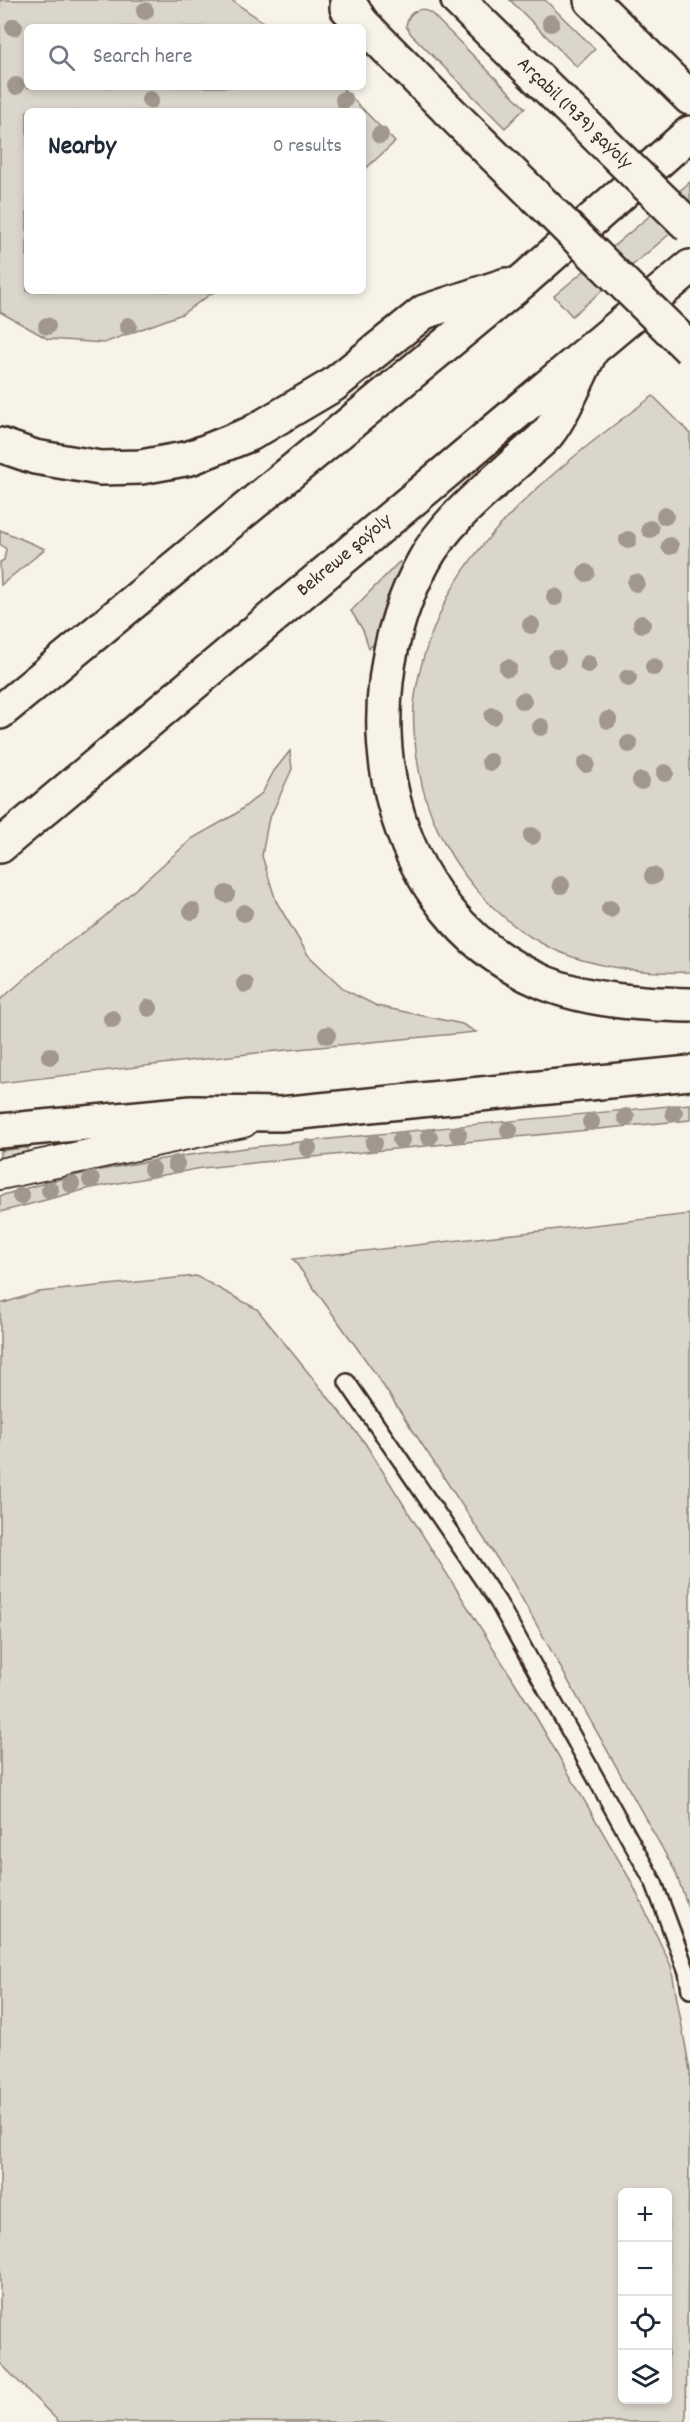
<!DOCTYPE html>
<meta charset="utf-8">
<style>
:root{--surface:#fff;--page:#f6f6f7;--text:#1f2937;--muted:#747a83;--line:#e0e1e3}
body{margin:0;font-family:Dekko,sans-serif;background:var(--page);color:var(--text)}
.controls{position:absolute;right:18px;bottom:18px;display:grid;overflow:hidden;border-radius:9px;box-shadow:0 3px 9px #0003}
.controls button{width:54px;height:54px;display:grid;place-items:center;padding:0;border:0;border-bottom:2px solid var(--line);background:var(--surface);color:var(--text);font:30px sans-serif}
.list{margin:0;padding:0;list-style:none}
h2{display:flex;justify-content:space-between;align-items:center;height:78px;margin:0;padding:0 24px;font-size:26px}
h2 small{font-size:20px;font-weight:400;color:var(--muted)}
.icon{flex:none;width:33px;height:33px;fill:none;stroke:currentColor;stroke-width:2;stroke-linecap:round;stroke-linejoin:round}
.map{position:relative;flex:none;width:690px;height:2422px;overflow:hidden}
.search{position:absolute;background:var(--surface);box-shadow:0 3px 9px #0003;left:24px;top:24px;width:342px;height:66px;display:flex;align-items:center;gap:15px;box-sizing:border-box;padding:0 21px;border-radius:9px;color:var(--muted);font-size:22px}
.panel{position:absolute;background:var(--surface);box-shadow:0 3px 9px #0003;left:24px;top:108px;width:342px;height:186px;border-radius:9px}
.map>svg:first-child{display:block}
</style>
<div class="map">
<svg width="690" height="2422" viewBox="0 0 690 2422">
<rect width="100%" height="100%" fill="#f7f3e8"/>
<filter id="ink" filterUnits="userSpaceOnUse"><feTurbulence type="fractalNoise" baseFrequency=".0167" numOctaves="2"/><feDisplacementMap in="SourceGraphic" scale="12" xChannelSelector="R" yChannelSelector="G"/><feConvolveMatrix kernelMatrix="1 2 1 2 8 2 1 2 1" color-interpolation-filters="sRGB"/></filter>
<g filter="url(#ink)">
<!-- green -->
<path fill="#dbd6cb" stroke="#8b8074" stroke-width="1.5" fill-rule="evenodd" d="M 0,0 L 231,0 L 271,27 L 27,27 L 27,87 L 341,87 L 395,142 L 363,171 L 363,111 L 27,111 L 27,291 L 215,291 L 182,314 L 104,343 L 48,339 L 0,312 Z
M 510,0 L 545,0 L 595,49 L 577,67 Z
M 423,9 L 431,13 L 525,108 L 505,128 L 411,34 L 406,26 C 408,15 412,11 423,9 Z
M 690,182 L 690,217 L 572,316 L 554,296 Z
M 653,396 L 690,433 L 690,972 C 653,974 618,970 582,960 C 498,935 433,854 419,770 C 415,747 411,720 415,697 C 419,666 430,635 443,607 C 479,526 583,447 653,396 Z
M 0,530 L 45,549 L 1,585 L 0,562 L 4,560 L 6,549 L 0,544 Z
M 399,562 L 404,565 L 375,643 L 369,648 L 363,630 L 351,611 Z
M 290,751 L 292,769 L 268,822 L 262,856 L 276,901 L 308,955 L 345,990 L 377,1006 L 462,1024 L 476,1032 L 256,1053 L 0,1083 L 0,1000 L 57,951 L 96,924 L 193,838 L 234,815 L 262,793 L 274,771 Z
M 690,1104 L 690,1120 L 202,1168 L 91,1188 L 0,1212 L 0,1196 C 116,1159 238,1148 359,1136 C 469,1125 580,1114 690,1104 Z
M 22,1148 L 28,1148 L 28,1153 L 0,1162 L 0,1151 Z
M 690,1214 L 690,1912 L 675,1871 L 512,1581 L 375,1373 L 293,1259 Z
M 196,1276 L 257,1309 L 365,1443 L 529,1705 L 631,1881 L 671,1966 L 690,2071 L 686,2422 L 59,2422 L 0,2363 L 0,1304 L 39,1292 ZM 622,2192 L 668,2192 L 668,2400 L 622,2400 Z"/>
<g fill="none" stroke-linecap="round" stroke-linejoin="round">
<defs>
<path id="lane" d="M 347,1382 L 498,1602 L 654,1883 L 687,1972 L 690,1990"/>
<path id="street" d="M 0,1174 L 243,1122"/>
<path id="secondary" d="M 347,8 L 448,110
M 593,347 C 581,370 563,415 548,433 C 541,442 530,449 521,458 C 487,489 446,520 424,561 C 344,705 383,916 545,983 C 589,1001 643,1004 690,1005
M 0,445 L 35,457 L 100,468 L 141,467 L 190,458 L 250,434 L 333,385 L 424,312 L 506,285
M 0,712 L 525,279 L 690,133
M 0,846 L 690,267
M 0,1131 L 192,1113 L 280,1114 L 690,1073"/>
<path id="primary" d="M 347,0 L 366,30
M 458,0 L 516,57
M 591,0 L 690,98"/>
</defs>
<!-- lane casing -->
<use href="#lane" stroke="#3b2a1e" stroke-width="20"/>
<!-- street casing -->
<use href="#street" stroke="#3b2a1e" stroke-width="34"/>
<!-- secondary casing -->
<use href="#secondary" stroke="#3b2a1e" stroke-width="38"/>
<!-- primary casing -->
<use href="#primary" stroke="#3b2a1e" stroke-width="38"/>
<!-- lane -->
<use href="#lane" stroke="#f7f3e8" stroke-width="15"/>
<!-- street -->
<use href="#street" stroke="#f7f3e8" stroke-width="30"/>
<!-- secondary -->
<use href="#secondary" stroke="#f7f3e8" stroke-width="33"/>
<!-- primary -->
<use href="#primary" stroke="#f7f3e8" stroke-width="33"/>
<defs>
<path id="secondary-bridge" d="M 448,110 L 690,349"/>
<path id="primary-bridge" d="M 516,57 L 690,227"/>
</defs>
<!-- secondary-bridge casing -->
<use href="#secondary-bridge" stroke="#3b2a1e" stroke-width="38" stroke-linecap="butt"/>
<!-- primary-bridge casing -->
<use href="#primary-bridge" stroke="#3b2a1e" stroke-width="38" stroke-linecap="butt"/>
<!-- secondary-bridge -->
<use href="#secondary-bridge" stroke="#f7f3e8" stroke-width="33"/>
<!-- primary-bridge -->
<use href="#primary-bridge" stroke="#f7f3e8" stroke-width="33"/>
</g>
<!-- trees -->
<g fill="#a1978c">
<circle cx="145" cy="11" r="9"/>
<circle cx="551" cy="23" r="9"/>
<circle cx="14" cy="27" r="9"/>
<circle cx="16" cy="86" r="9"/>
<circle cx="150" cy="100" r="9"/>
<circle cx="344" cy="100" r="9"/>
<circle cx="380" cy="135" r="9"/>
<circle cx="47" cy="326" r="9"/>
<circle cx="128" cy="326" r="9"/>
<circle cx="665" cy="516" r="9"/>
<circle cx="650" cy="529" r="9"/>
<circle cx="628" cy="540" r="9"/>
<circle cx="670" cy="546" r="9"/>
<circle cx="586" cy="573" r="9"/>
<circle cx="636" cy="583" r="9"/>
<circle cx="555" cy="597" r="9"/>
<circle cx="642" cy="624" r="9"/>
<circle cx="531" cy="625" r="9"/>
<circle cx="557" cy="659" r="9"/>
<circle cx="588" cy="664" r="9"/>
<circle cx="654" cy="667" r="9"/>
<circle cx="508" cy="668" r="9"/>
<circle cx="628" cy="678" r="9"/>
<circle cx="523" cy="701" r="9"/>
<circle cx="493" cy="716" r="9"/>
<circle cx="608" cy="720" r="9"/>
<circle cx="541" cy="727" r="9"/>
<circle cx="629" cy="744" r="9"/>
<circle cx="490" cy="762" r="9"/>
<circle cx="586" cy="764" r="9"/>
<circle cx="665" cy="773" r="9"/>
<circle cx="641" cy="781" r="9"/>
<circle cx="532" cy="836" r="9"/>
<circle cx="653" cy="876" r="9"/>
<circle cx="561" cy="885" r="9"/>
<circle cx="226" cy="894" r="9"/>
<circle cx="610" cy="909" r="9"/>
<circle cx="192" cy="911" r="9"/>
<circle cx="244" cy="913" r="9"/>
<circle cx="245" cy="984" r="9"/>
<circle cx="149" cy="1008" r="9"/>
<circle cx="112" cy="1019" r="9"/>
<circle cx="327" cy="1035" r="9"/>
<circle cx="50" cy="1056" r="9"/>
<circle cx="674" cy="1113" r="9"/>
<circle cx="626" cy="1117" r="9"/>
<circle cx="591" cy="1122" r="9"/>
<circle cx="509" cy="1130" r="9"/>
<circle cx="458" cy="1134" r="9"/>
<circle cx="429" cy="1137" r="9"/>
<circle cx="401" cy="1140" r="9"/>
<circle cx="374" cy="1143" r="9"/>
<circle cx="308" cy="1148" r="9"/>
<circle cx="176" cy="1164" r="9"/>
<circle cx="152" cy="1169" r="9"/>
<circle cx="91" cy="1180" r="9"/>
<circle cx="71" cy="1184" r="9"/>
<circle cx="50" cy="1190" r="9"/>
<circle cx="21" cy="1196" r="9"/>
</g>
</g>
<g text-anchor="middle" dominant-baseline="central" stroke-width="6" stroke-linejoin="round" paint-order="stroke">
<!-- street labels -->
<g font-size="20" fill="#3b2a1e" stroke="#f7f3e8">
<text transform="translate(574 114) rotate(44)">Arçabil (1939) şaýoly</text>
<text transform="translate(345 556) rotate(-40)">Bekrewe şaýoly</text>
</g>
</g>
</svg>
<div class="controls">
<button>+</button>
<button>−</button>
<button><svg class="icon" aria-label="locate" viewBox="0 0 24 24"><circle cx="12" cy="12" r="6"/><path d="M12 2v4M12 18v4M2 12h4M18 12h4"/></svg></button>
<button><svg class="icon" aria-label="layers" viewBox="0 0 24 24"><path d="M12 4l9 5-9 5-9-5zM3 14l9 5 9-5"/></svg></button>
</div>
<div class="search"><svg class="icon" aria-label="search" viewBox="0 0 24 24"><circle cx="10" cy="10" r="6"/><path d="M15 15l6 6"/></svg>Search here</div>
<section class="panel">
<h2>Nearby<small>0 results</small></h2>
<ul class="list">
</ul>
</section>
</div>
